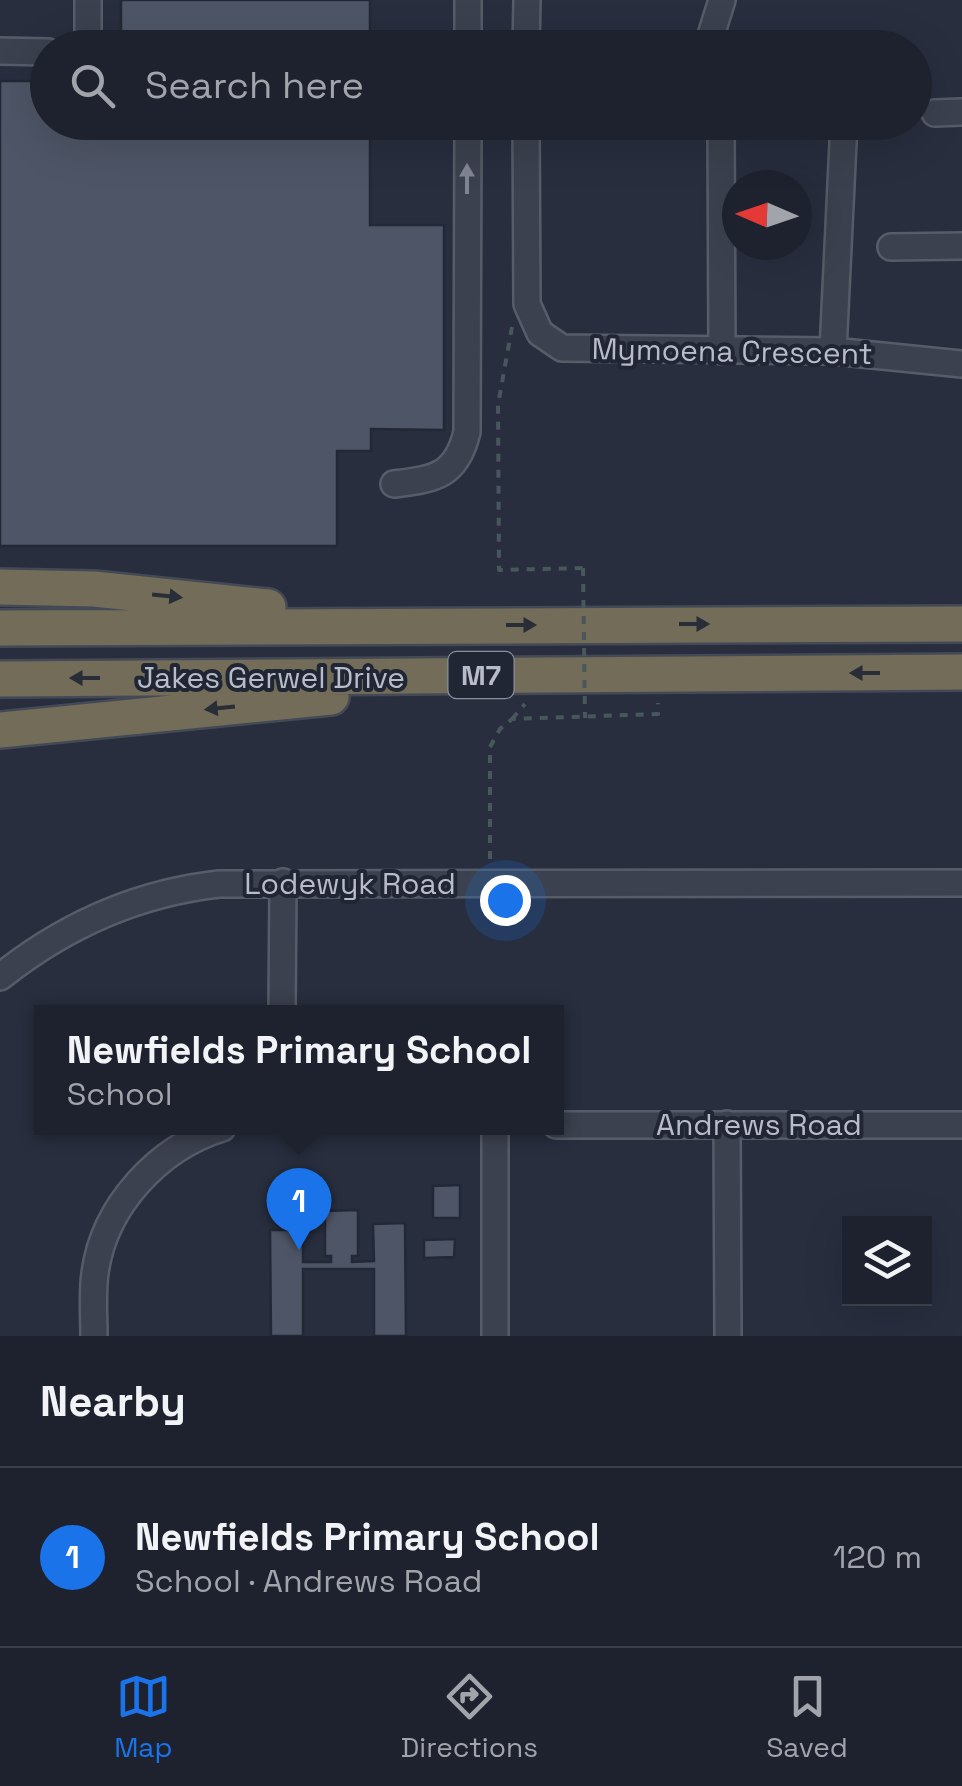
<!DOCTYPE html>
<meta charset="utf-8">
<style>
:root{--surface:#1e222e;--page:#262a36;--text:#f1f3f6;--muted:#a1a4aa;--line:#3c3f4a;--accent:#1a73e8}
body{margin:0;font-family:"Space Grotesk",sans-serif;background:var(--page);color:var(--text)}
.controls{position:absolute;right:30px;bottom:30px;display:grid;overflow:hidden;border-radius:0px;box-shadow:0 10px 40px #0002}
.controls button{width:90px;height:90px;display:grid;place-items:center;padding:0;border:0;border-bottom:2px solid var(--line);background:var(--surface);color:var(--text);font:50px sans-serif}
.compass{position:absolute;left:722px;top:170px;width:90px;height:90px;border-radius:50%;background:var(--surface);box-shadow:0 10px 40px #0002;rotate:272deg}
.you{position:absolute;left:505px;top:900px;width:35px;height:35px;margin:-25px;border:8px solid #fff;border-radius:50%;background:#1a73e8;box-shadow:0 0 0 15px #1a73e833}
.badge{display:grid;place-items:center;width:65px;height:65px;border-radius:50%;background:var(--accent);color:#fff;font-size:32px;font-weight:700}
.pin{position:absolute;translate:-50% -82px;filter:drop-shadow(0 2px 5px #0008)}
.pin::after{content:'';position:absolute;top:52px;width:35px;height:30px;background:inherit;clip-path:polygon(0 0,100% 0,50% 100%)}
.popup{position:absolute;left:34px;top:1005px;width:530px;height:130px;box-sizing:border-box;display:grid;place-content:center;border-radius:0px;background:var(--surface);filter:drop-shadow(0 2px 8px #0005);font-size:32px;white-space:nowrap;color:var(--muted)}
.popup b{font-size:38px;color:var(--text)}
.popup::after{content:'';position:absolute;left:50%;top:100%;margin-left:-20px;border:20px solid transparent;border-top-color:var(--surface)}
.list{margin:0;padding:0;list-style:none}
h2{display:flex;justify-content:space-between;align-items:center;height:130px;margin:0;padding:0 40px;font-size:42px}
h2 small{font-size:32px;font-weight:400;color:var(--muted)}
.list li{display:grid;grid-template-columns:65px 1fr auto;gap:30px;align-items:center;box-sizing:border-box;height:180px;padding:0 40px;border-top:2px solid var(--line)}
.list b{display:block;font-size:38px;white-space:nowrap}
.list p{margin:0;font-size:32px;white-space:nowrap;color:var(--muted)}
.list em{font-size:32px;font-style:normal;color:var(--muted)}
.icon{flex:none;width:55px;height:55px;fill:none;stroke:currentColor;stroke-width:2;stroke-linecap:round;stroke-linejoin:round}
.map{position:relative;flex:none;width:962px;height:1336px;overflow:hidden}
.search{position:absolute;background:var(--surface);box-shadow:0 10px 40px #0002;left:30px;right:30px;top:30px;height:110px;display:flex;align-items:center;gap:25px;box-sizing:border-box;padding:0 35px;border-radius:55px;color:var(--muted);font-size:38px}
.sheet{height:310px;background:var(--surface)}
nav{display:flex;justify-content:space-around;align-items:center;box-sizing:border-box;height:140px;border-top:2px solid var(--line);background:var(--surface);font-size:28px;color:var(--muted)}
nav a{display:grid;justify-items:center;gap:5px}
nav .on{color:var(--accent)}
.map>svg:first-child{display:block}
</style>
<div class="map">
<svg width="962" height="1336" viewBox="0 0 962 1336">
<rect width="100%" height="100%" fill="#282e3e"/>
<!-- building -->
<path fill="#4e5566" stroke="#222835" stroke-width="2.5" d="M 121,0 L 370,0 L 370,48 L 121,48 Z
M 0,81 L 48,81 L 48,122 L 370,122 L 370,225 L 444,225 L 444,430 L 371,429 L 371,451 L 337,451 L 337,546 L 0,546 Z
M 460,1185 L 460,1218 L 433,1218 L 433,1186 Z
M 358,1210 L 358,1256 L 352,1256 L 352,1262 L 374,1261 L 373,1224 L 405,1223 L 406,1336 L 374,1336 L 374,1269 L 303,1269 L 303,1336 L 271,1336 L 270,1230 L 303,1230 L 303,1262 L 331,1262 L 331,1256 L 325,1256 L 325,1211 Z
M 455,1239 L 454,1257 L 424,1258 L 424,1240 Z"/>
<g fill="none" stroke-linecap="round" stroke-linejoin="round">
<defs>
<path id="minor" d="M 468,0 L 468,48
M 81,48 L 88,37 L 88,0
M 526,48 L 527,0
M 707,48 L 722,0
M 0,51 L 48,52
M 935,113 L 962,112
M 526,122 L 527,304 L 540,333 L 562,348 L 833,351 L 962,364
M 721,122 L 722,351
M 891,247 L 962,246
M 833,351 L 844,122
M 394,484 C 434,479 456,477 467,432 L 468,122
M 0,977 C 64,926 138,893 219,884 L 962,883
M 282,1012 L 283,882
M 727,1124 L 728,1336
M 556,1125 L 962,1125
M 495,1128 L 495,1336
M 94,1336 C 94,1316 92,1294 95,1273 C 104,1206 158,1148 222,1128"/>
<path id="highway" d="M 0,587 L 94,589 L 268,607
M 0,628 L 962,624
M 0,679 L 962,672
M 0,730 L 331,697"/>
</defs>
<!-- minor casing -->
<use href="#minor" stroke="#565c68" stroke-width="30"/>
<!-- highway casing -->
<use href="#highway" stroke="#434955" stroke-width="40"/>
<!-- path -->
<path stroke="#48575c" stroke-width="4" stroke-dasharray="8 8" stroke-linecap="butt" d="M 512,327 L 498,405 L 499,570 L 583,568
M 512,719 L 525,704
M 490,859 L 490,747 L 500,729 L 512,719 L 658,714 L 658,703"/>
<!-- minor -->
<use href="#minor" stroke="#3b414e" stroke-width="25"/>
<!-- highway -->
<use href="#highway" stroke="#736c59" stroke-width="35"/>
<!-- path-bridge -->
<path stroke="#48575c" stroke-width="4" stroke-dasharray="8 8" stroke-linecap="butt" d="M 583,568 L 585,718"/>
</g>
<!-- one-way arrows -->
<defs><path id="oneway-solid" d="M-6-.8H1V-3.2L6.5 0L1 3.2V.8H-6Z" transform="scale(2.5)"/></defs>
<use fill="#808591" href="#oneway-solid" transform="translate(467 179) rotate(-90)"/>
<g fill="#282d37">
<use href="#oneway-solid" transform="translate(167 596) rotate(6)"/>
<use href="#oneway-solid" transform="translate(694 624)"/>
<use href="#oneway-solid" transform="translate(521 625)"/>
<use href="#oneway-solid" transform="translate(865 673) rotate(180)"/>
<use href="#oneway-solid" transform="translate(85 678) rotate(180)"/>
<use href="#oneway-solid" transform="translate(220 708) rotate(174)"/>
</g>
<g text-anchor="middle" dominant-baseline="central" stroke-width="8" stroke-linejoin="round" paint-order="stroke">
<!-- shield labels -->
<rect fill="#202633" stroke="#8a8f9b" stroke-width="2.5" x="448.5" y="652" width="65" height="46" rx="8"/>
<g font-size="28" font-weight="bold" fill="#b8bcc8">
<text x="481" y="675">M7</text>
</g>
<!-- street labels -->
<g font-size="30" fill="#b8bcc8" stroke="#202633">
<text transform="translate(732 351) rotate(1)">Mymoena Crescent</text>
<text x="271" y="677">Jakes Gerwel Drive</text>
<text x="350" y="883">Lodewyk Road</text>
<text x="759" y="1124">Andrews Road</text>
</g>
</g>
</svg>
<div class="controls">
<button><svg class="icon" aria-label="layers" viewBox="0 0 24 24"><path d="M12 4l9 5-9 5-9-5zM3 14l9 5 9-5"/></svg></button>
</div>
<svg class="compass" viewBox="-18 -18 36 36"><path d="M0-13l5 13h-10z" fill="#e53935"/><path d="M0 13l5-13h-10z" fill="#a1a4aa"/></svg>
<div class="you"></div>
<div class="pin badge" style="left:299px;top:1250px">1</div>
<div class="popup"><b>Newfields Primary School</b>School</div>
<div class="search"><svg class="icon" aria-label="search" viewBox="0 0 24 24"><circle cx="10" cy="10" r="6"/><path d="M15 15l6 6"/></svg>Search here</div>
</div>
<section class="sheet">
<h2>Nearby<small></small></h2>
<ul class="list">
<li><span class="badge">1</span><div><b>Newfields Primary School</b><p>School · Andrews Road</p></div><em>120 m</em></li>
</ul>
</section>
<nav>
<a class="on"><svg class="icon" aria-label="map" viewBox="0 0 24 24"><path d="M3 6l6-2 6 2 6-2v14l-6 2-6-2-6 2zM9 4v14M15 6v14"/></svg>Map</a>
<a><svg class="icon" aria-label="directions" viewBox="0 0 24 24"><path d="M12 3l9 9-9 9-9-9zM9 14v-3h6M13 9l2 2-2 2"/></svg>Directions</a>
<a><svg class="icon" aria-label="saved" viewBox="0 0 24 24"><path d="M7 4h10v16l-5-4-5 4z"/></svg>Saved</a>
</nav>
